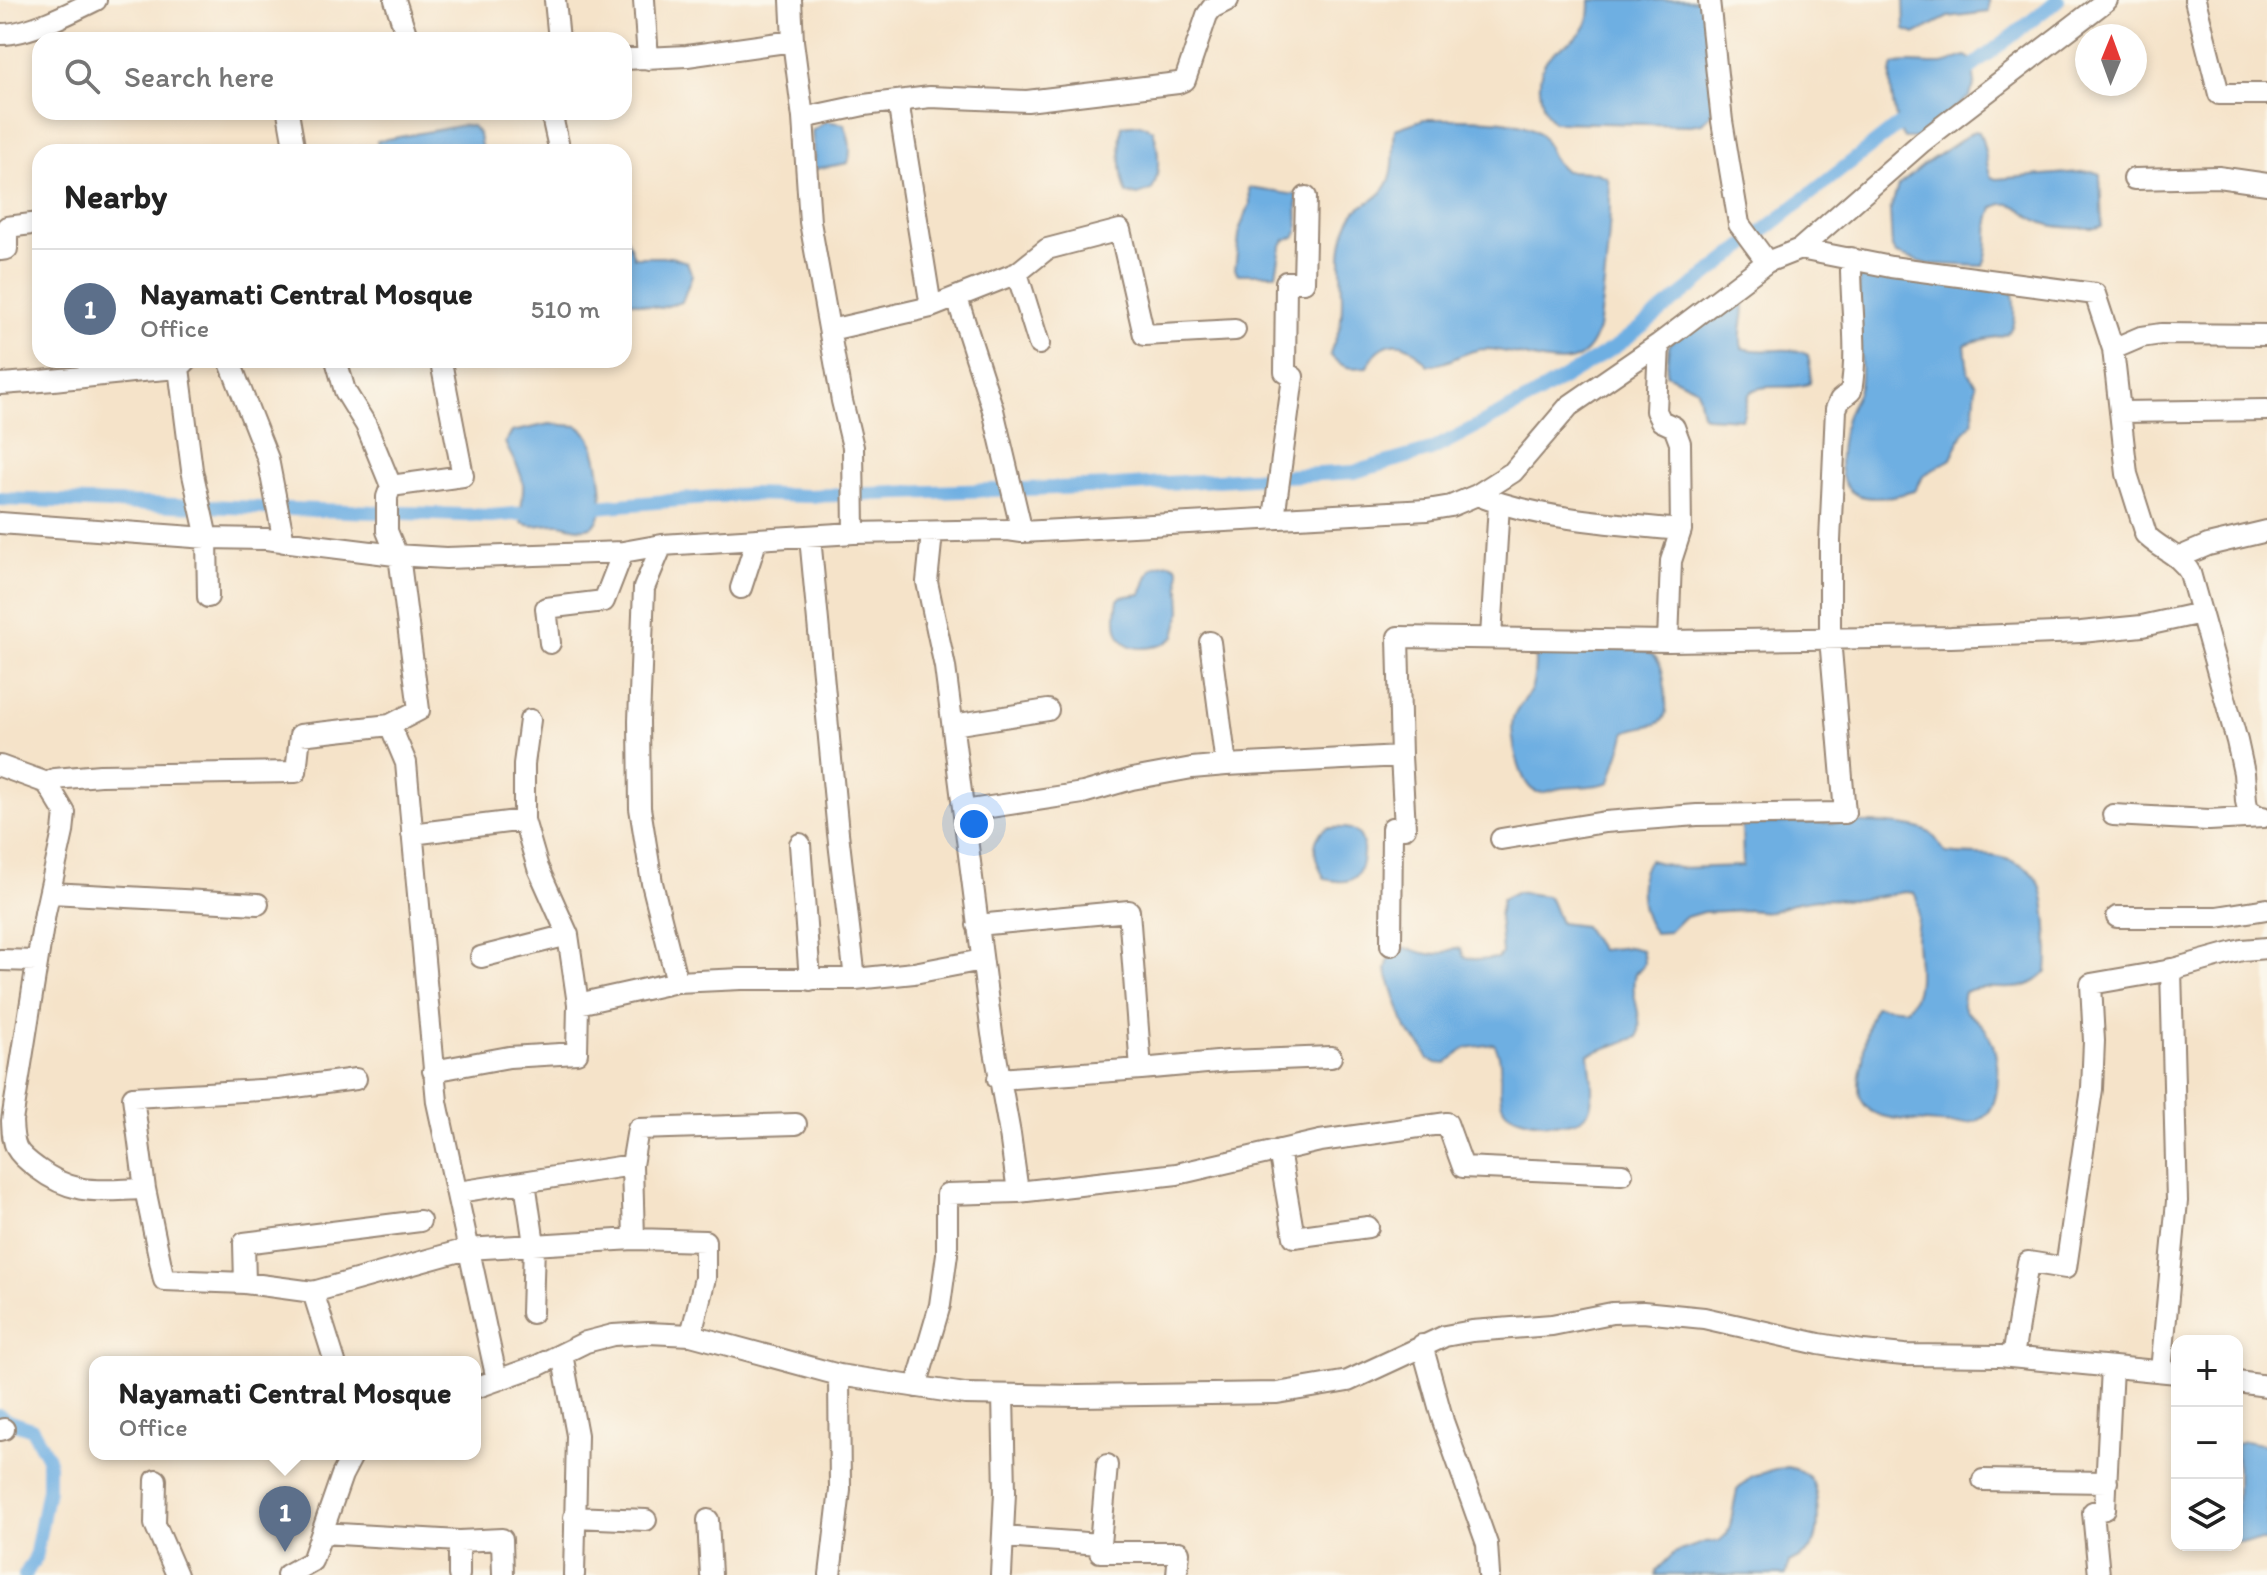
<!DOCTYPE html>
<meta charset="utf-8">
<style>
:root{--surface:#fff;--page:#f2f2f2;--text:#222;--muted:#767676;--line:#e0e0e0;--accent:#c8321e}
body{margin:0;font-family:Itim,sans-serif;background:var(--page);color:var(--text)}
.controls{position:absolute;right:24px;bottom:24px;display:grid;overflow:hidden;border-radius:16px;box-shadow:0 4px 12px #0003}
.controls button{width:72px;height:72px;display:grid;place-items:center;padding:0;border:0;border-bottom:2px solid var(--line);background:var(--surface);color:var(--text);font:40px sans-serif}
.compass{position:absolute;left:2075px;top:24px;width:72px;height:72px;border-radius:50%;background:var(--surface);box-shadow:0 4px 12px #0003;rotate:1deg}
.you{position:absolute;left:974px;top:824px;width:28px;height:28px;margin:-20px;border:6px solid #fff;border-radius:50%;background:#1a73e8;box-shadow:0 0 0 12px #1a73e833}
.badge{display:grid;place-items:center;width:52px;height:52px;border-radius:50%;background:var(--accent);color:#fff;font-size:26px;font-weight:700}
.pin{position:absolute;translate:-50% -66px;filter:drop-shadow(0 2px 4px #0008)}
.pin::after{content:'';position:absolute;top:42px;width:28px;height:24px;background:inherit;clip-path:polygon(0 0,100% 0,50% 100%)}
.popup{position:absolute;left:89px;top:1356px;width:392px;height:104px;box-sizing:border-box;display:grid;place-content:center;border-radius:16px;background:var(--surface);filter:drop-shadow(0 2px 6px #0005);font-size:26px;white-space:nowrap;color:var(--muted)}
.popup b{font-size:30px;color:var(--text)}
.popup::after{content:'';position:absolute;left:50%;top:100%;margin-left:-16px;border:16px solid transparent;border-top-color:var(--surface)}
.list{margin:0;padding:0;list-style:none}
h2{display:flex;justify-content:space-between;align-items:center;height:104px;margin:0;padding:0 32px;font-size:34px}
h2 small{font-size:26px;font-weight:400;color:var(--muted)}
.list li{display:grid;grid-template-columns:52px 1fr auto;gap:24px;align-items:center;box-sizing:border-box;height:120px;padding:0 32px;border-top:2px solid var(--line)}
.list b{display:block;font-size:30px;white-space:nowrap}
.list p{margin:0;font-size:26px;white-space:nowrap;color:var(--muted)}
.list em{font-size:26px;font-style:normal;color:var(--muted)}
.icon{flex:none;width:44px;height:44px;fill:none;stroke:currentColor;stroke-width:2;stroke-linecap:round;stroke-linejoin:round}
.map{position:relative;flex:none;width:2267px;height:1575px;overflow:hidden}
.search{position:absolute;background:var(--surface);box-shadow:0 4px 12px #0003;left:32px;top:32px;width:600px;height:88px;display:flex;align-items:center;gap:20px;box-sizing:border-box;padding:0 28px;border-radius:24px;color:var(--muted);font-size:30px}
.panel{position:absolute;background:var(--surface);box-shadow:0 4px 12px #0003;left:32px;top:144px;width:600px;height:224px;border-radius:24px}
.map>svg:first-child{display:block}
</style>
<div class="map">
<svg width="2267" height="1575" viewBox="0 0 2267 1575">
<rect width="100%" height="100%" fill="#fbf7ec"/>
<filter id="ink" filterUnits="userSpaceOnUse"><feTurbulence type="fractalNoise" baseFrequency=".0125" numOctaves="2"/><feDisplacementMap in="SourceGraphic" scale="16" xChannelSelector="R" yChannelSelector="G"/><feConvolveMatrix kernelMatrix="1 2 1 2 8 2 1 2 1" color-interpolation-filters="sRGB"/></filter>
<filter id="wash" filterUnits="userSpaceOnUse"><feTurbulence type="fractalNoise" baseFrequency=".006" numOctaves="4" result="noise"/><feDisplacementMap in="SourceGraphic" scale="32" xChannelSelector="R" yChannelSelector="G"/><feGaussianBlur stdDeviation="1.8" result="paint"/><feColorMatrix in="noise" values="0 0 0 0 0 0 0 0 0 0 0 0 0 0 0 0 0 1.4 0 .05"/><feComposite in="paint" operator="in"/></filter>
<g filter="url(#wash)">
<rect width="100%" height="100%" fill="#f5e3c9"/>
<!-- water -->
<path fill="#6eafe2" stroke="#546c80" stroke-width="2" d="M 1590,0 L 1704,0 L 1712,113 L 1702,123 L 1690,125 L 1553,122 C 1537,104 1534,69 1553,53 C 1563,44 1575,41 1583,30 C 1590,21 1590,11 1590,0 Z
M 1904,0 L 1989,0 L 1989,12 L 1948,17 L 1915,34 L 1905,30 Z
M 1966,56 L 1972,60 L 1975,84 L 1969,97 L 1916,138 L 1904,138 C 1895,124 1887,81 1893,65 C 1908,60 1925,65 1941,64 C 1951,63 1957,58 1966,56 Z
M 1424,119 C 1454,120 1519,114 1541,135 C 1547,142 1549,150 1552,157 C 1555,162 1561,167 1565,171 L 1594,172 L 1607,177 C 1616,196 1602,303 1598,329 C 1582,387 1529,351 1487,349 C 1464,349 1451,365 1428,365 C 1422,360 1416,351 1409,347 C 1390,337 1374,351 1367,367 C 1350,369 1343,369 1330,355 C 1332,343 1338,337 1340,326 C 1347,292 1333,255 1349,222 C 1358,203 1368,206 1380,194 C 1398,178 1392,150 1395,129 Z
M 826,121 L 844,124 C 849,136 852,151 848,163 L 815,169 L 812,131 Z
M 1140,124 L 1153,130 C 1159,148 1161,173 1152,190 L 1138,195 L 1127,194 C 1120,178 1119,144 1122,126 Z
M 463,125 L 472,126 L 479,134 L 482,152 L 379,152 L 377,141 Z
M 1974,131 L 1979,132 C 1986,146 1985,162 1991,177 L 1996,179 L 2092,171 L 2100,174 L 2102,226 L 2095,228 C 2079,227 2058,229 2043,223 C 2024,216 2015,195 1993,208 C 1984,226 1992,247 1983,266 L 1928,264 L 1896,254 L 1892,248 L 1890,211 L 1898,186 L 1926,163 Z
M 1249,188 L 1297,195 L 1298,231 L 1294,237 L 1285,240 L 1281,247 L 1276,274 L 1238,274 L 1235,269 L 1240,228 L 1250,204 Z
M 624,231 L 634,257 L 671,257 L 687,262 L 692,275 L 682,302 L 660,308 L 624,300 Z
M 1859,266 L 2013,293 C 2020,350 1998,330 1965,345 L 1968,372 L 1976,384 L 1973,422 L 1963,433 L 1951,459 L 1924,475 L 1914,491 C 1844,512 1829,485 1846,418 C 1849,407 1858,396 1860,384 C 1862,372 1860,359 1860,347 C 1859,320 1859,293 1859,266 Z
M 1742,293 C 1748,316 1737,328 1742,348 C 1765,355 1787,344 1808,355 L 1811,371 L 1810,383 C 1795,391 1759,382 1750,393 C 1746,399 1745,412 1742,419 L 1706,417 L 1702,414 L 1697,389 L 1666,374 L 1669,343 Z
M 549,424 L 578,426 C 583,430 589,434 591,440 C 598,456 609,511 595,524 C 585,533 570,525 559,524 C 545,523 535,529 522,523 C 519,510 524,497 523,484 C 521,467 510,457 505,442 L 512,432 Z
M 1170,563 L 1177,566 L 1179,572 L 1181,611 L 1175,636 C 1166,645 1157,647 1144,648 C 1116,649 1113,625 1118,600 L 1121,597 L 1141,594 C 1150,576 1144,566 1170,563 Z
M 1548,647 C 1570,647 1638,642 1654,656 C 1663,663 1664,680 1665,691 C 1672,735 1651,720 1626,732 L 1610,782 C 1594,788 1579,786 1562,788 C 1554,789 1544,794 1537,792 C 1520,788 1509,734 1513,719 C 1516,707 1528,699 1532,687 C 1535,677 1535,666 1535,656 Z
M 1789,823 C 1816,823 1911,819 1930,833 C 1936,837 1941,847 1946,853 C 1965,856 1986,853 2003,858 C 2014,861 2029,868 2036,877 C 2048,894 2049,951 2047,971 C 2022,1001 1994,980 1964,992 C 1957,1018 1976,1013 1986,1030 C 1998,1047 2001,1082 1994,1102 C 1992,1109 1986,1117 1979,1120 C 1966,1128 1891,1120 1876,1114 C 1869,1111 1862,1103 1860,1096 C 1857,1084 1861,1071 1863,1059 C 1864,1043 1866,1019 1876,1006 L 1906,1009 C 1925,991 1916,959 1916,937 C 1917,922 1922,906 1914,893 L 1905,892 L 1856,900 L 1818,899 L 1798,902 L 1770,912 L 1747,910 L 1703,912 L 1683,918 L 1669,932 L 1655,933 C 1640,917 1635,878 1649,860 L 1678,868 L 1743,866 L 1742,824 Z
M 1327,828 C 1337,828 1351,826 1358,834 C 1366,841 1364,867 1356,876 C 1348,884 1335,881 1325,879 C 1315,862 1308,839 1327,828 Z
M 1516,892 L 1546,896 L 1551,901 L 1560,923 L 1584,926 L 1600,950 L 1629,947 L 1642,950 C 1645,962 1646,967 1635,973 C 1629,996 1644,1014 1638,1037 L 1589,1054 C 1590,1071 1597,1100 1586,1115 C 1574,1130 1516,1124 1505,1110 C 1494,1095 1507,1063 1494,1044 L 1466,1048 L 1446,1064 L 1436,1063 L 1428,1059 L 1424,1049 L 1406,1029 L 1386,970 L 1390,953 C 1405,942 1413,952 1429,954 C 1439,955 1446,952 1455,948 L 1461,949 L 1464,957 L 1479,960 L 1498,958 L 1502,953 L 1499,916 L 1502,899 Z
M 2245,1441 L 2267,1445 L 2267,1541 L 2237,1542 L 2237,1443 Z
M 1787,1467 C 1796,1469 1804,1471 1810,1478 C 1819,1490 1820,1530 1814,1543 C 1809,1553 1799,1558 1789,1563 L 1786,1575 L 1656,1575 L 1657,1570 L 1674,1553 L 1705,1542 L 1719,1541 L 1727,1534 L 1730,1526 L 1737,1490 L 1752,1476 Z"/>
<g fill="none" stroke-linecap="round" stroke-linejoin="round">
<!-- canal -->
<path stroke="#6eafe2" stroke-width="14" d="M 1959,77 L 2058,0
M 0,499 L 491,516 L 539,512
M 584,508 L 752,494 L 807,496 L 1115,486 L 1354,472 L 1431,450 L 1531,398 L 1618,345 L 1911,115
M 0,1416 L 6,1420 L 32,1429 L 48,1458 L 48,1489 L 35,1558 L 25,1575"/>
</g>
</g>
<g filter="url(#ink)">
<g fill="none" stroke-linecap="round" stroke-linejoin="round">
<defs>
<path id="minor" d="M 395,0 L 408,40
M 555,0 L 559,40
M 644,0 L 648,59
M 791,0 L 793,41 L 803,118 L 810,222 L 842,401 L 853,447 L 854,533
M 1709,0 L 1722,121 L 1739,224 L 1767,262
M 2195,0 L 2219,94 L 2267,94
M 0,34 C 27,35 72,12 96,0
M 624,59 L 687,56 L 793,41
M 898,101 L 931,307
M 288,112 L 295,152
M 551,112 L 560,152
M 803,118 L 864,105 L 930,97 L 1027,101 L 1178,83 L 1185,80 L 1207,15 L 1212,8 L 1228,0
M 2134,179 L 2218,177 L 2267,184
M 1800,249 L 1891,267 L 2095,294 L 2113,349 L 2127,474 L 2146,534
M 0,250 L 7,249 L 7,227 L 40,223
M 1017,273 L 1039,344
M 957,298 L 993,410 L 1022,532
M 830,330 L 931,307 L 1017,273 L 1047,249 L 1120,230 L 1144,335 L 1235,330
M 1659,344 L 1656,411 L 1661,421 L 1674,427 L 1680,443 L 1681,530 L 1671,561 L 1668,641
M 2113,349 L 2141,337 L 2161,334 L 2267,335
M 229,360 L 268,459 L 284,542
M 336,360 L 345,391 L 366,425 L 391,486
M 179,368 L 192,470 L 207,538 L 208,597
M 0,384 C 60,381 119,372 179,368 L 187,360
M 2120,412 L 2267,410
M 1477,495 C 1537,519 1616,524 1681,530
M 1274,518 L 1293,377 L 1285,372 L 1286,282 L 1304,282 L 1306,197
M 0,523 L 207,538 L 266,539 L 395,555 L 446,558 L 623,552 L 662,545 L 854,533 L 1008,530 L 1022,532 L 1427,510 L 1451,506 L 1477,495 L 1513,472 L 1569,406 L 1659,344 L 1767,262 L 1800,249 L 1922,142 L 2107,0
M 2145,534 C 2159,549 2180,554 2190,573 L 2237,741 L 2244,773 L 2246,801 L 2248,810 L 2258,816
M 810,537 L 838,833 L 855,979
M 662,545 L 644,588 L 639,721 L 640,808 L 652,883 L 677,982
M 2180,557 L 2208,545 L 2267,531
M 741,588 L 757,539
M 1491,637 L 1499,504
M 550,643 L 546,608 L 604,601 L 623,552
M 530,720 L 524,764 L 524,820 L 538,868 L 568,935 L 578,1004
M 390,725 L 406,763 L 437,1102 L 497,1380
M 953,725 L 1048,710
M 1226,765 L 1401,756 L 1398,637 L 1668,641 L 1951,637 L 2081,632 L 2142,626 L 2201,613
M 0,766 L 47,783 L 55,779 L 100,775 L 296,772 L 300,735 L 390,725 L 419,710 L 400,563 L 387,531 L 387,497 L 391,486 L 463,476 L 441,362
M 47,783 L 65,813 L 63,832 L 45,913 L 12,1121 C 13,1147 15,1152 37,1168 C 75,1197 100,1190 145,1189 L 164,1280 L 245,1283 L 313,1292 L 335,1362
M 964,811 L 1083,793 L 1132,779 L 1192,768 L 1226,765 L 1210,642
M 2113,815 L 2209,820 L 2263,817
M 412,834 L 524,820
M 1501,839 L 1605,822 L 1697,815 L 1845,813 L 1830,638 L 1830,541 L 1836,409 L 1840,400 L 1851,391 C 1859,347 1850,303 1851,258
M 800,844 L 810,980
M 51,893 L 258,904
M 2117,917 L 2217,917 L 2267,909
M 977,925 L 1129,911 L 1141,1069 L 998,1079
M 1391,945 L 1392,828 L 1405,828 L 1401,756
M 481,957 L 568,935
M 0,960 L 37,961
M 1141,1069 L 1228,1061 L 1331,1057
M 433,1071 L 509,1057 L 577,1053 L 578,1004 L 677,982 L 741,979 L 855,979 L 914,973 L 982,960
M 1279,1150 L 1294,1237 L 1368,1227
M 525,1182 L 534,1244 L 532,1313
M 145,1189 L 133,1097 L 279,1089 L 356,1079
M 458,1192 L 632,1165
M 1018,1192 L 1177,1174 L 1320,1141 L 1447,1123 L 1463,1167 L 1622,1174
M 634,1239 L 632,1165 L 638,1129 L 796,1124
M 245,1283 L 244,1243 L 420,1221
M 313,1292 L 467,1249 L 634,1239 L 705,1241 L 705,1278 L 691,1335
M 1422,1345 L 1443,1421 L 1487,1544 L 1489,1575
M 562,1354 L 577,1435 L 574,1575
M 2013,1357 L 2028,1262 L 2066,1268 L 2092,1089 L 2094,1041 L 2091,984 L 2166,971 L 2242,950 L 2267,948
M 2161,1371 L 2177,1201 L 2171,969
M 2237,1382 L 2267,1386
M 916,1387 L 940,1305 L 947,1254 L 947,1194 L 1018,1192 L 1010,1134 L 992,1034 L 945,667 L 927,582 L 932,533
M 475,1388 L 537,1366 L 586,1342 L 613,1335 L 648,1333 L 691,1335 L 839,1375 L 965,1394 L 1078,1396 L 1277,1393 L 1348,1381 L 1445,1336 L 1472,1331 L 1552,1325 L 1612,1313 L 1643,1312 L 1704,1318 L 1819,1344 L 1863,1351 L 1904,1355 L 2000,1356 L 2177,1373
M 0,1430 L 4,1429
M 156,1480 L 155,1524 L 177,1575
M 1983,1480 L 2107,1482
M 574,1517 L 646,1520
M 708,1520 L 711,1575
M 322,1533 L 459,1541
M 1003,1537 L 1100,1544 L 1100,1552 L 1179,1552 L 1177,1575
M 1100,1544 L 1107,1465
M 287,1575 L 312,1561 L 342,1475 L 353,1454
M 459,1575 L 459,1541 L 502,1539 L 503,1575
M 830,1575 L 840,1490 L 839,1375
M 1001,1575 L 1005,1492 L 1003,1395
M 2099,1575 L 2093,1512 L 2105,1509 L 2112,1367"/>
</defs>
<!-- minor casing -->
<use href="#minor" stroke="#988674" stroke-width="24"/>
<!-- minor -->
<use href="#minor" stroke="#fff" stroke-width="20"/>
</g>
</g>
</svg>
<div class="controls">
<button>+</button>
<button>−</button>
<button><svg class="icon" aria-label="layers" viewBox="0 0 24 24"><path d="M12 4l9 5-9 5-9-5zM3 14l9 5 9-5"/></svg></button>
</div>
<svg class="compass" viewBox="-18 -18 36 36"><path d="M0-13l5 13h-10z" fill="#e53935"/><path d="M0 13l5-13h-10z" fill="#767676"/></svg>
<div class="you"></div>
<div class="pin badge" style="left:285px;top:1552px;background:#5c6f8a">1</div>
<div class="popup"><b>Nayamati Central Mosque</b>Office</div>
<div class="search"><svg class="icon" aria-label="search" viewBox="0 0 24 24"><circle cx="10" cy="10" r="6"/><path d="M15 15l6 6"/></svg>Search here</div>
<section class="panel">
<h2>Nearby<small></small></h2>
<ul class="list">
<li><span class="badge" style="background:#5c6f8a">1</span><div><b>Nayamati Central Mosque</b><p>Office</p></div><em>510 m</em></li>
</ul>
</section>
</div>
